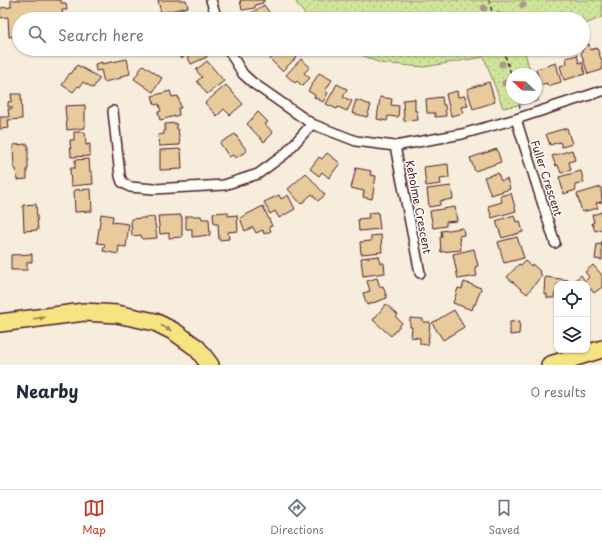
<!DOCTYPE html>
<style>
:root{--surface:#fff;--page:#f6f6f7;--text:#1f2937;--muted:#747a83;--line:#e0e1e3;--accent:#c8321e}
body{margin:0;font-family:"Playpen Sans",sans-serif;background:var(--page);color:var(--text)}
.controls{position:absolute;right:12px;bottom:12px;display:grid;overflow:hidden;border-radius:8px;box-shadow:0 1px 3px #0004}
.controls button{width:36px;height:36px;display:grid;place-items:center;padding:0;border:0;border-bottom:1px solid var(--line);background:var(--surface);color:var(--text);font:20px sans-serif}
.compass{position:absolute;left:506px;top:68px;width:36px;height:36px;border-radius:50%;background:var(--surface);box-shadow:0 1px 3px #0004;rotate:293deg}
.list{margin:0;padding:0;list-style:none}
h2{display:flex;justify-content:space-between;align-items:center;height:52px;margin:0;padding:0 16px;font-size:17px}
h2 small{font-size:13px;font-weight:400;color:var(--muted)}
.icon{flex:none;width:22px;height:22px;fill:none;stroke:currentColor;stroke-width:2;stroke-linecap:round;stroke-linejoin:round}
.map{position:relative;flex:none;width:602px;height:365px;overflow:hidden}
.search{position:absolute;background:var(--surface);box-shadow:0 1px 3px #0004;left:12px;right:12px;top:12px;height:44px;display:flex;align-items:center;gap:10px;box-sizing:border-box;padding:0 14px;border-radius:22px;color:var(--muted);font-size:15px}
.sheet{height:124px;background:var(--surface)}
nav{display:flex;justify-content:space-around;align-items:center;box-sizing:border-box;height:56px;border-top:1px solid var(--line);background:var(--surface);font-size:11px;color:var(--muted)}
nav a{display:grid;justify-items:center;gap:2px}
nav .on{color:var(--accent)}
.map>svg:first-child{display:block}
</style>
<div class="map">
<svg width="602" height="365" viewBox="0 0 602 365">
<defs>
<pattern id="park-dots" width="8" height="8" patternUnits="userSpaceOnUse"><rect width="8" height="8" fill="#cee59a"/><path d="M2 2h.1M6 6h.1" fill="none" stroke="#b2c485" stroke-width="1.8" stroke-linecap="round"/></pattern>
</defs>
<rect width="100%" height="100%" fill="#f7eddc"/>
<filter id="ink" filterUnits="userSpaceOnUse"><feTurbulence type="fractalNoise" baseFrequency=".025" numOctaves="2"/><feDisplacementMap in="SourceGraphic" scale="8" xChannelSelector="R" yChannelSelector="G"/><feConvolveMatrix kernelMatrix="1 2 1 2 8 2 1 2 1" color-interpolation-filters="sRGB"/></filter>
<g filter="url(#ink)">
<!-- park -->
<path fill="url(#park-dots)" stroke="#8c8262" d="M 295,0 L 602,0 L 602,17 L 583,25 L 583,19 L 309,19 L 299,7 Z
M 348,49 L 524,49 L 531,74 L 512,74 L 512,98 L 536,98 L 536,91 L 539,101 L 503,108 L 484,57 L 424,67 L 380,63 Z"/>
<!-- building -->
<path fill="#e8cb9c" stroke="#4a1f2b" d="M 11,0 L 61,0 L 61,3 L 66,3 L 67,10 L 62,10 L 63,19 L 19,19 L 19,36 L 9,37 L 8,17 L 0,18 L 0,8 L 11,7 Z
M 158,0 L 186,0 L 188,7 L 161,13 Z
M 240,0 L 265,0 L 263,0 L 263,3 L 255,5 L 255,8 L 242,10 Z
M 264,5 L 273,18 L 247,19 L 245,17 Z
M 186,11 L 189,19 L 170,19 L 169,15 L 176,12 L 176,14 Z
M 589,44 L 590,50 L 597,48 L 601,59 L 602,59 L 602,70 L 588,74 L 581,53 L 582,52 L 582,49 L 583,49 L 583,46 Z
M 177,49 L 204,49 L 207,57 L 191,64 L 187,55 L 181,58 Z
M 263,49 L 273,49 L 267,54 Z
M 281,49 L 288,49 L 296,58 L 282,71 L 270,59 Z
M 577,55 L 579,63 L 582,62 L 585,74 L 564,80 L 560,66 L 567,64 L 566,58 Z
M 127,59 L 130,74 L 121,76 L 121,78 L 104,82 L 101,70 L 96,71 L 95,64 L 102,62 L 102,64 Z
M 301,59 L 310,67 L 304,73 L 310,78 L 302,86 L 297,81 L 295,83 L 286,75 Z
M 207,61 L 224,81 L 207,94 L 197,81 L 202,77 L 196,70 Z
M 556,63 L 561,82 L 547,86 L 547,83 L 540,85 L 536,69 Z
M 77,65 L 100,78 L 93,88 L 83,82 L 80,87 L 78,86 L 73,92 L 62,85 L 70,73 L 71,74 Z
M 143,65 L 162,78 L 153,92 L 134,79 Z
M 319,73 L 332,80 L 325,91 L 328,93 L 323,102 L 314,97 L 315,95 L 308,91 Z
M 489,82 L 495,102 L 473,109 L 467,89 Z
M 337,84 L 347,89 L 343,97 L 352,101 L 347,111 L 338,107 L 337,109 L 326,104 Z
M 226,85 L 243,104 L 230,115 L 224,109 L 217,116 L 205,103 Z
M 170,91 L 172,97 L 178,96 L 181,108 L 178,108 L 179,115 L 160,120 L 158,112 L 161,111 L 159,104 L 155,105 L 152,96 Z
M 457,91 L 458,97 L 465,96 L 468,106 L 461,107 L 463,113 L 451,116 L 446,94 Z
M 11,94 L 21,94 L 22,119 L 8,120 L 9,128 L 0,129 L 0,117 L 9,117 L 8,109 L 12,109 L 12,107 L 8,107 L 8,102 L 12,101 Z
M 380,97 L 392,99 L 391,105 L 399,106 L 398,117 L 388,116 L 387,121 L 377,119 Z
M 442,97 L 443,105 L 445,105 L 446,116 L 435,117 L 435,113 L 427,113 L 426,99 Z
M 415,99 L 415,111 L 417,111 L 418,120 L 404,121 L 403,100 Z
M 356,100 L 371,105 L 367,117 L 352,113 Z
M 85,105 L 85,128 L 67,130 L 65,106 Z
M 258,112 L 268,122 L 265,124 L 273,133 L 264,142 L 247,124 Z
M 176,123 L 177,129 L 178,129 L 180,145 L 159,146 L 158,135 L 164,134 L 164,131 L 165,131 L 165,124 Z
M 567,128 L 572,144 L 562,147 L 560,142 L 550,145 L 546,134 Z
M 74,132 L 85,132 L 86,145 L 90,144 L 90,156 L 71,157 L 70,140 L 74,140 Z
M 235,134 L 247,151 L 235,158 L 233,155 L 229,157 L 220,143 Z
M 28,144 L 28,169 L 27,169 L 27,179 L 17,180 L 16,169 L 14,169 L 13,145 Z
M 181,149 L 182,169 L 160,170 L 160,150 Z
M 497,149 L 501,162 L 475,171 L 470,158 Z
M 572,150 L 575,160 L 569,162 L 571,170 L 561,173 L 558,165 L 556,166 L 552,156 Z
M 327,153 L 340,163 L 329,178 L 322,172 L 319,176 L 310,169 L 319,157 L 322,159 Z
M 89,159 L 90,172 L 92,172 L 93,184 L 71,186 L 70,168 L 75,168 L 75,160 Z
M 448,164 L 449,178 L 440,179 L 441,184 L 426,186 L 424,167 Z
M 356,168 L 371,171 L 370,175 L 376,176 L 372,199 L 363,197 L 364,191 L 351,188 Z
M 581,171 L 584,183 L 575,185 L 576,190 L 564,194 L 559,177 Z
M 306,173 L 325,195 L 318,201 L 312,194 L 301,204 L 288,189 Z
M 498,173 L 501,181 L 507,179 L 510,189 L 491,195 L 484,177 Z
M 451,186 L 453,199 L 440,201 L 440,205 L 429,207 L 427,189 Z
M 601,187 L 602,202 L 596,203 L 598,208 L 582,212 L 577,194 Z
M 91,189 L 92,211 L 75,212 L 74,190 Z
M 511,193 L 516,211 L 492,218 L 488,206 L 502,202 L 500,196 Z
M 279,195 L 281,199 L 288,195 L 295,209 L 279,218 L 275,211 L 270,214 L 264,202 Z
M 36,204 L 38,230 L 24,231 L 23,205 Z
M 263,206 L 272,226 L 269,227 L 271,231 L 264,234 L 263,230 L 256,233 L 253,227 L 245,231 L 240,218 Z
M 455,207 L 457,221 L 446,222 L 446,226 L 433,228 L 430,211 Z
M 228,212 L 228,216 L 237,215 L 238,231 L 228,232 L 229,239 L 219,240 L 218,224 L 214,224 L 213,213 Z
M 378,212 L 380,229 L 359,231 L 358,219 L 369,218 L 368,213 Z
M 602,212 L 602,229 L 595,231 L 592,223 L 594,222 L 592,215 Z
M 101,214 L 113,216 L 112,222 L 129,224 L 126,247 L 119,246 L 118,254 L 103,251 L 105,244 L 97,243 Z
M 181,215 L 181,217 L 182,217 L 182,237 L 169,238 L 169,233 L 160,234 L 158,216 Z
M 514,215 L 516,222 L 520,221 L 523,232 L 502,238 L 496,221 Z
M 186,216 L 201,216 L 202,219 L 209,219 L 210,235 L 192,237 L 192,229 L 186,229 Z
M 154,217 L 157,238 L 142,239 L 141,235 L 132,236 L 131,219 Z
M 463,228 L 464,235 L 459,236 L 461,250 L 441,252 L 440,237 L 442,237 L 441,231 Z
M 381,235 L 382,252 L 361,254 L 360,242 L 371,241 L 371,236 Z
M 517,237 L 524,258 L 504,263 L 498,242 Z
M 602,241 L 602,260 L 595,259 L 597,244 L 602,245 Z
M 474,249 L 478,266 L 475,267 L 477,276 L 458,279 L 453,254 Z
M 32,254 L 32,262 L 27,262 L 27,270 L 11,270 L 11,255 Z
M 379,256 L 380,263 L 384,263 L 385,273 L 363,276 L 361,258 Z
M 525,261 L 531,266 L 532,264 L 540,271 L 539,272 L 542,275 L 527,294 L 507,277 L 519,264 L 521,265 Z
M 593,265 L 602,275 L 602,287 L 594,293 L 591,289 L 587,292 L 587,284 L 576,284 L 574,281 L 581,275 L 585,281 L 589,277 L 585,272 Z
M 545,277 L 569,280 L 569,284 L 557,284 L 557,294 L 555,293 L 554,298 L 547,298 L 547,294 L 544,294 Z
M 377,278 L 380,287 L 383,286 L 387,298 L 367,305 L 363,293 L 370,291 L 367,281 Z
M 464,282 L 481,288 L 475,305 L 474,304 L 472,310 L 453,303 L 458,288 L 462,289 Z
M 386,304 L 398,315 L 396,317 L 402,323 L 391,336 L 373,320 Z
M 454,310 L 464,327 L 443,340 L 432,323 Z
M 410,318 L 423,319 L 423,322 L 430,322 L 428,345 L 420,344 L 420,338 L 411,337 L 412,327 L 410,327 Z
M 520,321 L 519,334 L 510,335 L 510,322 Z"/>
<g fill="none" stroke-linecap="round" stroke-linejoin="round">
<defs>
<path id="street" d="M 211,0 L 217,19
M 228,49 L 243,74 L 253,83 L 312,124 L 356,141 L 395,146 L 462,134 L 516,119 L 602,91
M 113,111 L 120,176 L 122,182 L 130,187 L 154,189 L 224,185 L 258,174 L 285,154 L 312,124
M 516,119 L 555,243
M 395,146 L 420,273"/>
<path id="highway" d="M 0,323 L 84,312 L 117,314 L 155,322 L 175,332 L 197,348 L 210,365
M 550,365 L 602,349"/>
</defs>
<!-- street casing -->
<use href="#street" stroke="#4a1f2b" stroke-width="12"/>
<!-- highway casing -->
<use href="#highway" stroke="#4a1f2b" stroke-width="20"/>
<!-- path -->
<path stroke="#4a1f2b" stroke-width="1.5" stroke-dasharray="4 3" stroke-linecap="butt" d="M 489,0 L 494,19
M 503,49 L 512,77
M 518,98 L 520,108"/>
<!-- street -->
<use href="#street" stroke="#fdfcf7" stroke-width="9"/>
<!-- highway -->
<use href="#highway" stroke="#f6e381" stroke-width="17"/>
</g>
<!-- trees -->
<g fill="#aa978a">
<circle cx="523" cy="5" r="3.5"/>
<circle cx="484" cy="8" r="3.5"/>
<circle cx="498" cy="15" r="3.5"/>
<circle cx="502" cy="64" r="3.5"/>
<circle cx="505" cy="83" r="3.5"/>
</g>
<!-- one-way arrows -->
<defs><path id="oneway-solid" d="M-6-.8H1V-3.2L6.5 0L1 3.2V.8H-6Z"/></defs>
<g fill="#a08156">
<use href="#oneway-solid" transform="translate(39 318) rotate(-7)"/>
<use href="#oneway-solid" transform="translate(166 328) rotate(27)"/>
</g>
</g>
<g text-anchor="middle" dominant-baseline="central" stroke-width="3" stroke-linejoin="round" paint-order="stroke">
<!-- street labels -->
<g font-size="11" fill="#4a1f2b" stroke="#fdfcf7">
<text transform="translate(547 178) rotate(72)">Fuller Crescent</text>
<text transform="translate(419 207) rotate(79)">Keholme Crescent</text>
</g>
</g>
</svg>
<div class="controls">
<button><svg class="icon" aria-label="locate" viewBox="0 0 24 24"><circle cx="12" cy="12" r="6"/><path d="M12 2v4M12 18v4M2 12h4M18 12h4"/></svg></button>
<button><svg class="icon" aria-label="layers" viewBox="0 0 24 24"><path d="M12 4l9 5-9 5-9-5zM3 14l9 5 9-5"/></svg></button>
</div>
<svg class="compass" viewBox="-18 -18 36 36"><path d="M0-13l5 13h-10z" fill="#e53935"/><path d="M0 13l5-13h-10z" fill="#747a83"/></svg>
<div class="search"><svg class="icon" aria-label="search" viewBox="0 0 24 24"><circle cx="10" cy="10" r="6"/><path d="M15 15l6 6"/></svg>Search here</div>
</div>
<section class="sheet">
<h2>Nearby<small>0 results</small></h2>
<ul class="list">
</ul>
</section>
<nav>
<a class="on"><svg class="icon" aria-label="map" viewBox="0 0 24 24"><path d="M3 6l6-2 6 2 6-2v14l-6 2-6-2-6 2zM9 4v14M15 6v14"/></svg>Map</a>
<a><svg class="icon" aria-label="directions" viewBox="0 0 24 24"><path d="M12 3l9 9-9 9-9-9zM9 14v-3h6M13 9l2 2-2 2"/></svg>Directions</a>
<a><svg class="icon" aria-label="saved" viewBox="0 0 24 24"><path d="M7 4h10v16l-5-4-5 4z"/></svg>Saved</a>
</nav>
